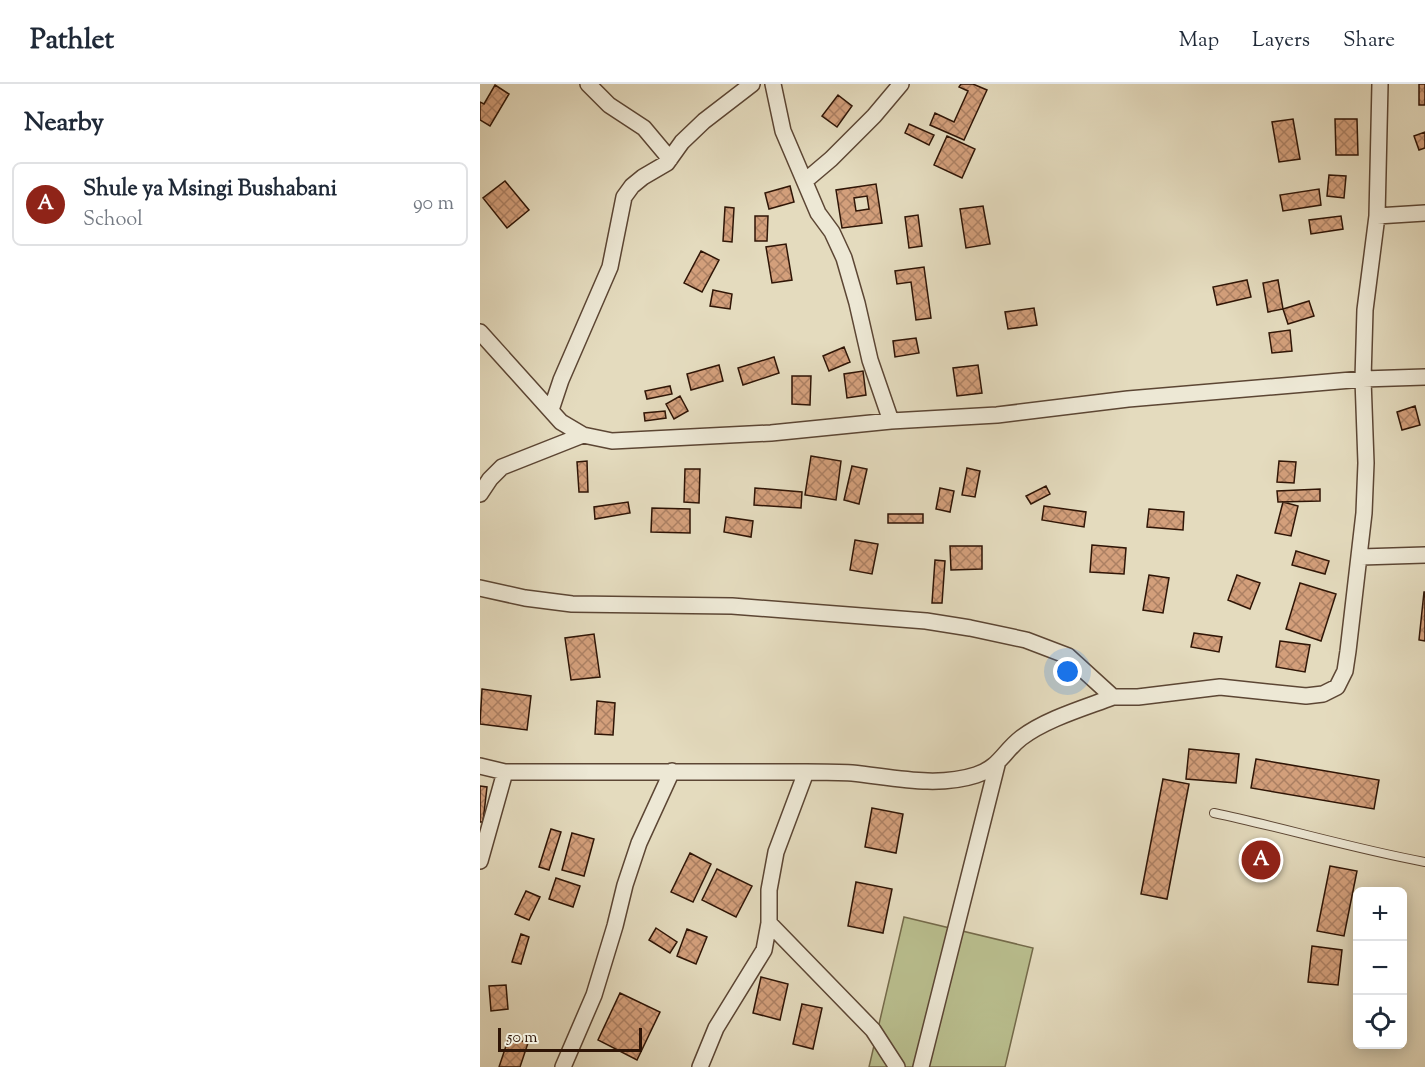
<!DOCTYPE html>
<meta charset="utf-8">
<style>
:root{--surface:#fff;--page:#f2f2f3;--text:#1f2937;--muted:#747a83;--line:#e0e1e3;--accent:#8f2418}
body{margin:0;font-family:"Sorts Mill Goudy",serif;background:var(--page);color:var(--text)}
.controls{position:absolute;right:18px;bottom:18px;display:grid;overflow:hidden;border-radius:9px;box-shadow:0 3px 15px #0003}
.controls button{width:54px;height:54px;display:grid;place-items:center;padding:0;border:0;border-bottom:2px solid var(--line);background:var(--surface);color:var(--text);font:30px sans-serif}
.scale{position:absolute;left:18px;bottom:15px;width:144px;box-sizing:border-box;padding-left:6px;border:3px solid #2f1506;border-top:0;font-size:16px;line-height:21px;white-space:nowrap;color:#2f1506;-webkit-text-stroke:4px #ede8d5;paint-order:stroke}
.you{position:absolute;left:588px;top:588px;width:21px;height:21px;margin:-15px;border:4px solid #fff;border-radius:50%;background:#1a73e8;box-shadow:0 0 0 9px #1a73e833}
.badge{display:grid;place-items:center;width:39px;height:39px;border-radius:50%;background:var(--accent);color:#fff;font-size:20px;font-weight:700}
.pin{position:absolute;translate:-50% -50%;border:3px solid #fff;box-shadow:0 2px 6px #0006}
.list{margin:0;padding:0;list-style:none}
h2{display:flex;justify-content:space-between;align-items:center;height:78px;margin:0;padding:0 24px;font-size:26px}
h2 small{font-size:20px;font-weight:400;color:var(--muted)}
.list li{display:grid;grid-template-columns:39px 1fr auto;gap:18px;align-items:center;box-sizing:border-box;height:84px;margin:0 12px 12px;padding:0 12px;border:2px solid var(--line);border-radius:9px}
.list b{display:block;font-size:22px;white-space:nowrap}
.list p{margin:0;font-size:20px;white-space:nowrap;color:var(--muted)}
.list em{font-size:20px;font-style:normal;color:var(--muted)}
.icon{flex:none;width:33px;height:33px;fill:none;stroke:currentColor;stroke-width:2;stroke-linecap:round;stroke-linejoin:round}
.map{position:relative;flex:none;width:945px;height:983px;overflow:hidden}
header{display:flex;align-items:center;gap:36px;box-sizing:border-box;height:84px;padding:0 30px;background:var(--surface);border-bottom:2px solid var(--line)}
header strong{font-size:28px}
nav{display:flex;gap:33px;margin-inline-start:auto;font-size:21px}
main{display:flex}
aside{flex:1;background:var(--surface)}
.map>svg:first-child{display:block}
</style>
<header>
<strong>Pathlet</strong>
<nav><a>Map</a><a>Layers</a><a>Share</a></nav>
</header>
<main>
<aside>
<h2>Nearby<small></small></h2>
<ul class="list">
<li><span class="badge">A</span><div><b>Shule ya Msingi Bushabani</b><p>School</p></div><em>90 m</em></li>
</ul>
</aside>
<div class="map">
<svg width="945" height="983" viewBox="0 0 945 983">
<defs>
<pattern id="building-cross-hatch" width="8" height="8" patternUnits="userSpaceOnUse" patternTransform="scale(1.5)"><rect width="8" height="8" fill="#d39f7b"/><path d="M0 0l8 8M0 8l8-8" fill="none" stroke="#ac8063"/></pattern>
</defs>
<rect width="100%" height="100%" fill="#e4dbbe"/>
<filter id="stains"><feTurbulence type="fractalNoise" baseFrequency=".00333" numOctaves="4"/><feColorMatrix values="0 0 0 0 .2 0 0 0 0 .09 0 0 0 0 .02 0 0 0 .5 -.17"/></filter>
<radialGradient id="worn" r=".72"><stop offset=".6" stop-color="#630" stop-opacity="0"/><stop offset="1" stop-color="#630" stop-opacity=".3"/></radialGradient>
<!-- pitch -->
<path fill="#b9be8e" stroke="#746a4a" stroke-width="1.5" d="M 424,833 L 553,864 L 525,983 L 389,983 Z"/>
<!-- building -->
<path fill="url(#building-cross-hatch)" stroke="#2f1506" stroke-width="1.5" fill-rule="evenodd" d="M 481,0 L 493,0 L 507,6 L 484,56 L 450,41 L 455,29 L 474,38 L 488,7 L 479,3 Z
M 939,0 L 945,0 L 945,21 L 939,21 Z
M 15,1 L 29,10 L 10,42 L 0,36 L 0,18 L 4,20 Z
M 358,11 L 372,22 L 357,43 L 342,32 Z
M 813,35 L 820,75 L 799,78 L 792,38 Z
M 855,35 L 877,35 L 878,71 L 856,71 Z
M 429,40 L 454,51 L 449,61 L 425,49 Z
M 945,48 L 945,64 L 939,66 L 934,52 Z
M 467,52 L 495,65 L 482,94 L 454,81 Z
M 849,91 L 866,92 L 864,114 L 847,112 Z
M 25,97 L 49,126 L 27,144 L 3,114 Z
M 396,100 L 402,139 L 362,144 L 356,106 ZM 387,112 L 389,125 L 376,127 L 374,114 Z
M 310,102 L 314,118 L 289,125 L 285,109 Z
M 839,105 L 841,121 L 803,127 L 800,111 Z
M 503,122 L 510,160 L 486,164 L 480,125 Z
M 245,123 L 254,124 L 252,158 L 243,157 Z
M 438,131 L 442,162 L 429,164 L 425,133 Z
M 275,132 L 288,132 L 287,157 L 275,157 Z
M 861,132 L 863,145 L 831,150 L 829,136 Z
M 306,160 L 312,196 L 292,199 L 286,163 Z
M 221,167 L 239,176 L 222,208 L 204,199 Z
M 444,183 L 451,234 L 436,236 L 431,198 L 417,200 L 415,187 Z
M 767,196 L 771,213 L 737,221 L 733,203 Z
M 798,196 L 803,225 L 788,228 L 783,199 Z
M 233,206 L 252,210 L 250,225 L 230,222 Z
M 829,217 L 834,232 L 808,240 L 803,225 Z
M 554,224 L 557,241 L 528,245 L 525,228 Z
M 810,246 L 812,267 L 792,269 L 789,249 Z
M 436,254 L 439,269 L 415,273 L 413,257 Z
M 364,263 L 370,278 L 349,287 L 343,272 Z
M 294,273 L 299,289 L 263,301 L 258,284 Z
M 239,281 L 243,297 L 211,306 L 207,290 Z
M 498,281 L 502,309 L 477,312 L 473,284 Z
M 383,287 L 386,311 L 367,314 L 364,290 Z
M 312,292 L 331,292 L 330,321 L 312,320 Z
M 190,302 L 192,310 L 167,315 L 165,307 Z
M 200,312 L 208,327 L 194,335 L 186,320 Z
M 935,322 L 940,341 L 922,346 L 917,328 Z
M 185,327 L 186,334 L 165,337 L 164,329 Z
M 331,372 L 361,377 L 356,416 L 325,411 Z
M 107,377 L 108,408 L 99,408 L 97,378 Z
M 799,377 L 816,378 L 814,399 L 797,398 Z
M 372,382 L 387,385 L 379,420 L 364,416 Z
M 487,384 L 500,387 L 495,413 L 482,411 Z
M 205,385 L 220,385 L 219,419 L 204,418 Z
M 566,402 L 570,410 L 551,420 L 546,412 Z
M 275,404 L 322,408 L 321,424 L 274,421 Z
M 460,404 L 474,407 L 470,428 L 456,425 Z
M 840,405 L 840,417 L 798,418 L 797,407 Z
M 148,418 L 150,429 L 115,435 L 114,423 Z
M 803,418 L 818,422 L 811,452 L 795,449 Z
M 564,422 L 606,428 L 604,443 L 562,436 Z
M 172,424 L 210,425 L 210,449 L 171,448 Z
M 669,425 L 704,428 L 703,446 L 667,443 Z
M 408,430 L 443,430 L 443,439 L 408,439 Z
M 246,433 L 273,437 L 271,453 L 244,448 Z
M 375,456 L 398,460 L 392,490 L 370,486 Z
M 612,461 L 646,464 L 644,490 L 610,488 Z
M 470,462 L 502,462 L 502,485 L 471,486 Z
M 816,467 L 849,477 L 845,490 L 812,481 Z
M 455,476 L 465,477 L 462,519 L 452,519 Z
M 669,491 L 689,494 L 683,529 L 663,526 Z
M 757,491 L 780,499 L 770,525 L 748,516 Z
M 820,499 L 856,510 L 841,557 L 806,545 Z
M 944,508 L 945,508 L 945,557 L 939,556 Z
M 714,549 L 742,553 L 739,568 L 711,563 Z
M 114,550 L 120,593 L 91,596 L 85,554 Z
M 800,557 L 830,561 L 825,588 L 796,583 Z
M 2,605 L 51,612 L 47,646 L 0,640 Z
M 117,617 L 135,619 L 133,651 L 115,650 Z
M 709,665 L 759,670 L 756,699 L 706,695 Z
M 776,675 L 899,696 L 894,725 L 771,704 Z
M 683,695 L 709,700 L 687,815 L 661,810 Z
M 0,702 L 7,703 L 3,738 L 0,738 Z
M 392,724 L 423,730 L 416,769 L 385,763 Z
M 71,745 L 81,748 L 69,786 L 59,783 Z
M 92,749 L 114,755 L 104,792 L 82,786 Z
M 210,769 L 231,780 L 213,818 L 191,808 Z
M 850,782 L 877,787 L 864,852 L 837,847 Z
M 237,785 L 272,802 L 256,833 L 222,816 Z
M 76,794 L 100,802 L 93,823 L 69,815 Z
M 376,798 L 412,805 L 403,849 L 368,842 Z
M 46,807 L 60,813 L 49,836 L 35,830 Z
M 176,844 L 197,858 L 190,869 L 169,856 Z
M 207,845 L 227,853 L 216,880 L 197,872 Z
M 41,850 L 49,853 L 41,880 L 32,878 Z
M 832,862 L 862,866 L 858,901 L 828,898 Z
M 281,893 L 308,900 L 300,936 L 273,929 Z
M 26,901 L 28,925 L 11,927 L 9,902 Z
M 140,909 L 180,928 L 157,976 L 118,956 Z
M 322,920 L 342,924 L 333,965 L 313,960 Z
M 29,953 L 48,959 L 40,983 L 19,983 Z"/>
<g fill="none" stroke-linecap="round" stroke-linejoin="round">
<defs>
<path id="service" d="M 734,729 C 805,744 874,765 945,778"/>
<path id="minor" d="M 108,0 L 129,21 L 164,44 L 190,75
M 293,0 L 303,47 L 338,129 L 352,148 L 364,174 L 377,219 L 390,276 L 411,337
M 325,97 L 351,75 L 394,32 L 421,0
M 897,132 L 945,129
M 0,248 L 81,338 L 103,351 L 132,357 L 291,349 L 411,337 L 517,331 L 648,315 L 883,295 L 945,293
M 71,326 L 81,296 L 130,183 L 144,113 L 152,102 L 163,93 L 187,79 L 202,58 L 224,37 L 272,0
M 0,410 L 10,395 L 22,383 L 103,351
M 881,473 L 945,471
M 0,504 L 45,514 L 92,520 L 252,522 L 446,537 L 490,544 L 546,556 L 588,572 L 633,613 L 658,613 L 740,603 L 826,612 L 843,610 L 857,603 L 865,587 L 868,567 L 884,429 L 886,379 L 883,295 L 885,226 L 897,132 L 900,0
M 0,682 L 25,688 L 326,688 C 342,688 357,688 372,689 C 412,693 456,704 496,691 C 520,683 523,668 541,654 C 566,635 604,624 633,613
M 0,777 L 25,688
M 289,839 L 393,946 L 417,983
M 83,983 L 114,911 L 135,842 L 145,801 L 159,759 L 192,687
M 220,983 L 236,944 L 284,866 L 289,839 L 289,806 L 296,768 L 326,688
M 441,983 L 517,681"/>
</defs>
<!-- service casing -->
<use href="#service" stroke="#5c4634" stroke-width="10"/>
<!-- minor casing -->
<use href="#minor" stroke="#5c4634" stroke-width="18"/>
<!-- service -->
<use href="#service" stroke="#ede8d5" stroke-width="8"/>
<!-- minor -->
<use href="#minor" stroke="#ede8d5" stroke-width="15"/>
</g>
<rect width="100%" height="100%" filter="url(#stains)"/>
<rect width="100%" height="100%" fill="url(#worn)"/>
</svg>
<div class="controls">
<button>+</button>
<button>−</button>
<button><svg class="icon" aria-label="locate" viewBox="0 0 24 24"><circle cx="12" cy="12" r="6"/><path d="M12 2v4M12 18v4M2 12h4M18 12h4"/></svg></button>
</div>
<div class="scale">50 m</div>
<div class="you"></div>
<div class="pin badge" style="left:781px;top:776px">A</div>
</div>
</main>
